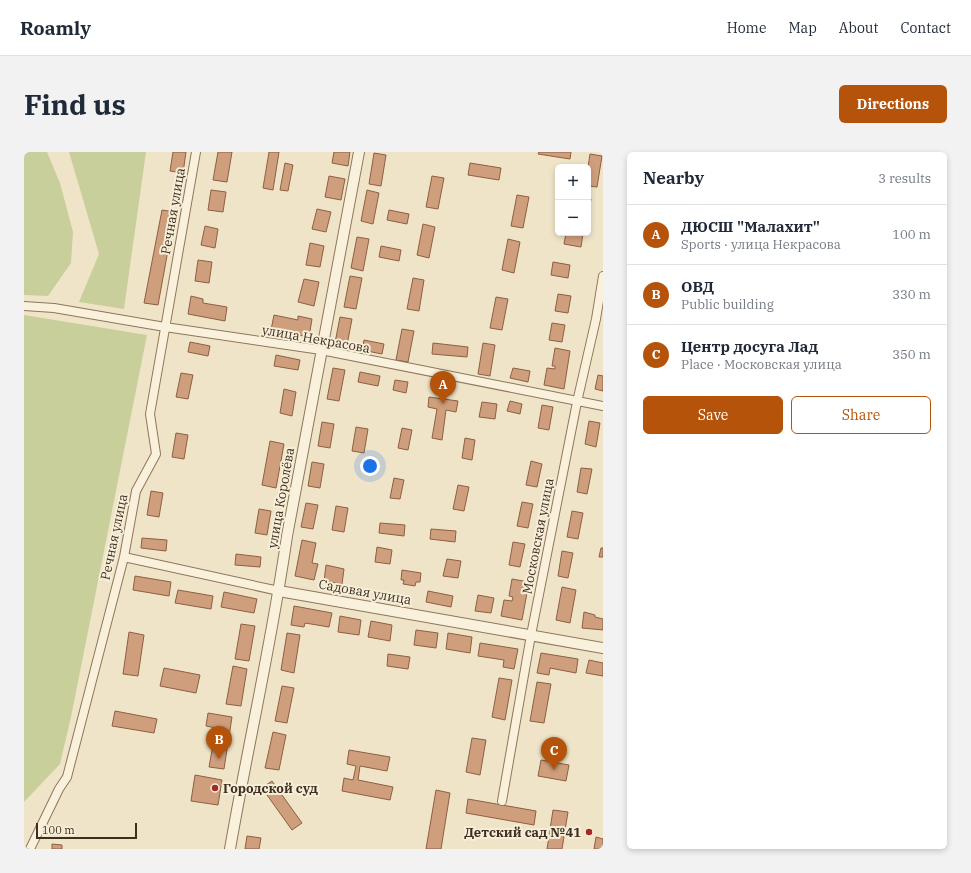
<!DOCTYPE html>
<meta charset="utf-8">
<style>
:root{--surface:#fff;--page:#f2f2f3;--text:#1f2937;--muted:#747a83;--line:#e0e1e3;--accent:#b45309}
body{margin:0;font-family:"IBM Plex Serif",serif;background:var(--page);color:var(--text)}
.controls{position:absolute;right:12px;top:12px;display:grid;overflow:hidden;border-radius:6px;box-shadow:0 2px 6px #0003}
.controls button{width:36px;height:36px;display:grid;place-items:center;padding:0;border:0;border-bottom:1px solid var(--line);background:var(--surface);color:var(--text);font:20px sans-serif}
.scale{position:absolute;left:12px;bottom:10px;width:101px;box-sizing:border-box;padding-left:4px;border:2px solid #3d2e20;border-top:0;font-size:11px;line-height:14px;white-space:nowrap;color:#3d2e20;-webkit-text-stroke:3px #f7eed8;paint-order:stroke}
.you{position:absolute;left:346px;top:314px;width:14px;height:14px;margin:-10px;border:3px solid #fff;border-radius:50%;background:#1a73e8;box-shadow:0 0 0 6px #1a73e833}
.badge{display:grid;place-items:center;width:26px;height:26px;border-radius:50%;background:var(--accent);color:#fff;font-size:13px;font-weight:700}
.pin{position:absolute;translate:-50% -33px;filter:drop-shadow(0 1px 2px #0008)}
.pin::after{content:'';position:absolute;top:21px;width:14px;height:12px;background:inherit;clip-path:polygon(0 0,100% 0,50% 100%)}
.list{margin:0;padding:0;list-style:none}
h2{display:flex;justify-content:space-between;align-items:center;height:52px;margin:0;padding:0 16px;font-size:17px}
h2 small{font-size:13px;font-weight:400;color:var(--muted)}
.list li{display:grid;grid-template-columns:26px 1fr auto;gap:12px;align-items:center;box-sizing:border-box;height:60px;padding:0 16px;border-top:1px solid var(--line)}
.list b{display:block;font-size:15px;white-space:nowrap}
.list p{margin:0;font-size:13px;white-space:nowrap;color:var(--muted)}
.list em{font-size:13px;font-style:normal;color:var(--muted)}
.actions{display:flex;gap:8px;padding:12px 16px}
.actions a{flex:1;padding:9px 0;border:1px solid var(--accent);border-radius:6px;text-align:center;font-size:14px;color:var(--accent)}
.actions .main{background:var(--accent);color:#fff}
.map{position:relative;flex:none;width:579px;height:697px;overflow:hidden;border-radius:6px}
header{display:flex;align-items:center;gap:24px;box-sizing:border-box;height:56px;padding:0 20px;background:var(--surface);border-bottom:1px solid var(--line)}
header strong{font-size:19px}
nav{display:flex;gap:22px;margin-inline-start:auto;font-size:14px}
.intro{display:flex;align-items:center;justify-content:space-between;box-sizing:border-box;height:96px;padding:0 24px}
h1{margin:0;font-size:28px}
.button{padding:10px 18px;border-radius:6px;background:var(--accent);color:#fff;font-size:14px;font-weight:700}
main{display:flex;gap:24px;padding:0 24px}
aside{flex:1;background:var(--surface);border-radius:6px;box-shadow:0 2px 6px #0003}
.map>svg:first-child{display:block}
</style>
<header>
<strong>Roamly</strong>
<nav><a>Home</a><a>Map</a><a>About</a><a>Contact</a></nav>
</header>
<div class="intro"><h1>Find us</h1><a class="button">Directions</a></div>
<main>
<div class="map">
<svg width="579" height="697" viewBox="0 0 579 697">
<rect width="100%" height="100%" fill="#f0e4c8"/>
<!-- green -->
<path fill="#c9cf9b" d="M 0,0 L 23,0 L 36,31 L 49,80 L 47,111 L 24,144 L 0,143 Z
M 45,0 L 122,0 L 100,157 L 55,150 L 75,102 Z
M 0,163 L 123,183 L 47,565 L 36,612 L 0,650 Z"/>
<!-- building -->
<path fill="#cf9f7d" stroke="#8d5f41" d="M 149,0 L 162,0 L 159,21 L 146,19 Z
M 194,0 L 208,0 L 203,30 L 189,28 Z
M 245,0 L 255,0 L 249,38 L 239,36 Z
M 310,0 L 326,0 L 324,14 L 308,11 Z
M 515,0 L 547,0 L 546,7 L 514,2 Z
M 350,1 L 362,3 L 357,34 L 345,32 Z
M 566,2 L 578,4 L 573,35 L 564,34 L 564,15 Z
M 261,11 L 269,13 L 264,39 L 256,38 Z
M 446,11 L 477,16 L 475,28 L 444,23 Z
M 305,24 L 321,27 L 317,48 L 301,45 Z
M 408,24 L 420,26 L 414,57 L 402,55 Z
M 187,38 L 202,40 L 199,60 L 184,58 Z
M 343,38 L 355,41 L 349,72 L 337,69 Z
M 493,43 L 505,45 L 499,76 L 487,74 Z
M 564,47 L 567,47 L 564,65 Z
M 293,57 L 307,60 L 302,80 L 288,77 Z
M 138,58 L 151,60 L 134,153 L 120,151 Z
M 365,58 L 385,62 L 383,72 L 363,68 Z
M 399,72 L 411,75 L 405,106 L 393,103 Z
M 181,74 L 194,77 L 191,96 L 177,93 Z
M 542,81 L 559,81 L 557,95 L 540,92 Z
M 333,85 L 345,87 L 339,119 L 327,116 Z
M 484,87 L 496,90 L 490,121 L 478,118 Z
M 286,91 L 300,94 L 296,115 L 282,113 Z
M 357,94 L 377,98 L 375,109 L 355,105 Z
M 174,108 L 188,110 L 185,131 L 171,129 Z
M 529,110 L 546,113 L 544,126 L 527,123 Z
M 326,124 L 338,126 L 332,157 L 320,155 Z
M 389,126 L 400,128 L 395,159 L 383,157 Z
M 280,127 L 295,130 L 290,154 L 274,150 Z
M 534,142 L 547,144 L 544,161 L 531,159 Z
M 167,144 L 179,147 L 179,151 L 203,155 L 201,169 L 164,162 Z
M 472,145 L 484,147 L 478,178 L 466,176 Z
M 250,163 L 274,168 L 274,164 L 288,167 L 285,185 L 247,178 Z
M 316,165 L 328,167 L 322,198 L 310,196 Z
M 528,171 L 541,173 L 538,190 L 525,188 Z
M 378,177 L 390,179 L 384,210 L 372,208 Z
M 340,188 L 360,192 L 358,202 L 338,198 Z
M 166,190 L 186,194 L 184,204 L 164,200 Z
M 409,191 L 444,195 L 443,205 L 408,202 Z
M 459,191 L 471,193 L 466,224 L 454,222 Z
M 531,196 L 546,199 L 540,237 L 520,233 L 523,216 L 531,217 L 531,214 L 528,214 Z
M 252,203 L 276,208 L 274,218 L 250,214 Z
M 309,216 L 321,218 L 315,249 L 303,247 Z
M 489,216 L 506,219 L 504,230 L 486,226 Z
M 336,220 L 356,224 L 354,234 L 334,230 Z
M 157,221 L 169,223 L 164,247 L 152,245 Z
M 574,223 L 579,224 L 579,239 L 571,237 Z
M 371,228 L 384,230 L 382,241 L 369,238 Z
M 260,237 L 272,240 L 268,264 L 256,261 Z
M 405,245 L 434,249 L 432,260 L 422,258 L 418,288 L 408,286 L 413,257 L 404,255 Z
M 486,249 L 498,252 L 496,262 L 483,259 Z
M 458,250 L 473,252 L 471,267 L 455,265 Z
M 518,253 L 529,255 L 525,278 L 514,276 Z
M 565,269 L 576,271 L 572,295 L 561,292 Z
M 298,270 L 310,272 L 306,296 L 294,294 Z
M 332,275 L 344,277 L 340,301 L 328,299 Z
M 378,276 L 388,278 L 384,298 L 374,296 Z
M 152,281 L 164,283 L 160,307 L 148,305 Z
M 441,286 L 451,288 L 448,308 L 438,306 Z
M 246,289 L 260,292 L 252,336 L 238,333 Z
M 507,309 L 518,312 L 513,335 L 502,333 Z
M 288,310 L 300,312 L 296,336 L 284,334 Z
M 557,316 L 568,317 L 563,342 L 553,340 Z
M 370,326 L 380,328 L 376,347 L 366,346 Z
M 434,333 L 445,335 L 440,359 L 429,357 Z
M 127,339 L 139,341 L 135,365 L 123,363 Z
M 498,350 L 509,352 L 504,376 L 493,374 Z
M 282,351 L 294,353 L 289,377 L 277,375 Z
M 312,354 L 324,356 L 320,380 L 308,378 Z
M 235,357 L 247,359 L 243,383 L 231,381 Z
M 548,359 L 559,361 L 554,387 L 543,385 Z
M 356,371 L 381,373 L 380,384 L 355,381 Z
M 407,377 L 432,379 L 431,390 L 406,387 Z
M 118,386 L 143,388 L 142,399 L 117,396 Z
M 278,388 L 292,391 L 288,411 L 294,412 L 290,428 L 271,424 Z
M 489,390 L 501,392 L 496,415 L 485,413 Z
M 353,395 L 368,398 L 366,412 L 351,410 Z
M 577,396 L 579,396 L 579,405 L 575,405 Z
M 538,399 L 549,401 L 544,426 L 534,424 Z
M 212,402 L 237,405 L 236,415 L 211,413 Z
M 423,407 L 437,409 L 434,426 L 419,424 Z
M 302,413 L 320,417 L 318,432 L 300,429 Z
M 378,418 L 397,421 L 396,430 L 392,430 L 391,434 L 379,432 L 380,428 L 377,428 Z
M 111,424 L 147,430 L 145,444 L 109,438 Z
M 488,427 L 505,430 L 498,468 L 477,464 L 480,448 L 488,449 L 489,445 L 485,444 Z
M 538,435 L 552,438 L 546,471 L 532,468 Z
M 154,438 L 189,444 L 187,457 L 151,451 Z
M 404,439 L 429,444 L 427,455 L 402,450 Z
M 200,440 L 233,447 L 230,461 L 197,455 Z
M 454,443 L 470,446 L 467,461 L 451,459 Z
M 270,454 L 308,461 L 305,475 L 281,471 L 280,475 L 267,473 Z
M 560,460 L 571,463 L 571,465 L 579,467 L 579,478 L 558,476 Z
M 316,464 L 337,468 L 335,483 L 314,480 Z
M 347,469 L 368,473 L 366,489 L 344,485 Z
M 217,472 L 231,474 L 225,509 L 211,507 Z
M 392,478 L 414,481 L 412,496 L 390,493 Z
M 105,480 L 120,483 L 114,524 L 99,522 Z
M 263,481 L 276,483 L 270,521 L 257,518 Z
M 424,481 L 448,485 L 446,501 L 422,497 Z
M 456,491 L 494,497 L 490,517 L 479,515 L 480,508 L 454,504 Z
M 517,501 L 554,507 L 552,521 L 526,516 L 525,523 L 513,521 Z
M 364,502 L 386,505 L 384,517 L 363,514 Z
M 565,508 L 579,511 L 579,524 L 562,521 Z
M 209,514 L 223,517 L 217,554 L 202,552 Z
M 140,516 L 176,523 L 172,541 L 136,534 Z
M 475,526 L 488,528 L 481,568 L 468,565 Z
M 513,530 L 527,532 L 520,571 L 506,569 Z
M 258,534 L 270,536 L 263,571 L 251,569 Z
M 91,559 L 133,567 L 130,581 L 88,574 Z
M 184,561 L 208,565 L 200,617 L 185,615 L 192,576 L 182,574 Z
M 249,580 L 262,583 L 255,618 L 241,616 Z
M 448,586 L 462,588 L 456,623 L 442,620 Z
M 325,598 L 366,605 L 363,619 L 336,614 L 334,628 L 369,635 L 366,648 L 318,639 L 320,626 L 329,628 L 332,614 L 323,612 Z
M 517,608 L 545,613 L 542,629 L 514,624 Z
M 171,623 L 198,628 L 194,653 L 167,649 Z
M 248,629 L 278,671 L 268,678 L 238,636 Z
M 412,638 L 426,641 L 417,697 L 402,697 Z
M 444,647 L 512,659 L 510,673 L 442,661 Z
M 529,658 L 544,660 L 538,697 L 523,697 Z
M 223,684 L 237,686 L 235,697 L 221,697 Z
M 572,685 L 579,687 L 579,697 L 570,697 Z
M 28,692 L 38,693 L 38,697 L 28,697 Z"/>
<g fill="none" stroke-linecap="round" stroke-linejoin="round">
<defs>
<path id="minor" d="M 0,154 L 30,156 L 141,175 L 297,198 L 579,254
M 100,405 L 255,439
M 478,649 L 507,483 L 553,250 L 572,167 L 579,124
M 6,697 L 35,637 L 43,625 L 100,405 L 112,339 L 132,302 L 126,262 L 172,0"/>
<path id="tertiary" d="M 255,439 L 579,496
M 206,697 C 224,593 248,489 263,384 L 335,0"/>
</defs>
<!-- minor casing -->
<use href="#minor" stroke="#8d765c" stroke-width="10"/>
<!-- tertiary casing -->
<use href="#tertiary" stroke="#8d765c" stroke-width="12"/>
<!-- minor -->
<use href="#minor" stroke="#faf1dc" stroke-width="8"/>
<!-- tertiary -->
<use href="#tertiary" stroke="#faf1dc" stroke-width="10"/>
</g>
<!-- markers -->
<g fill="#9e2a2b" stroke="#f7eed8" stroke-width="1.5">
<circle cx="191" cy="636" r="4"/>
<circle cx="565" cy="680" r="4"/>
</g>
<g text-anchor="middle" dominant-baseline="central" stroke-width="4" stroke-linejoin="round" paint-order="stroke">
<!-- street labels -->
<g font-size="13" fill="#3d2e20" stroke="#f7eed8">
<text transform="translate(149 59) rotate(-80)">Речная улица</text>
<text transform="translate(292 187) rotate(10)">улица Некрасова</text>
<text transform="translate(257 346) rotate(-80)">улица Королёва</text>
<text transform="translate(514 384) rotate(-79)">Московская улица</text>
<text transform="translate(90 385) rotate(-78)">Речная улица</text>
<text transform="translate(341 440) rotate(10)">Садовая улица</text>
</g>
<!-- poi labels -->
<g font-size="13" font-weight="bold" fill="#3d2e20" stroke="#f7eed8" text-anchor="start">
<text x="199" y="636">Городской суд</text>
<text x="557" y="680" text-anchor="end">Детский сад №41</text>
</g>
</g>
</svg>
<div class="controls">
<button>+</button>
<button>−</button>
</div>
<div class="scale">100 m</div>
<div class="you"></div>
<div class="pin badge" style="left:419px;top:252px">A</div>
<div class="pin badge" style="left:195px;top:607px">B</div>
<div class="pin badge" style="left:530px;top:618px">C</div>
</div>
<aside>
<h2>Nearby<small>3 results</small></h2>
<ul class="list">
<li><span class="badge">A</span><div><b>ДЮСШ &quot;Малахит&quot;</b><p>Sports · улица Некрасова</p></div><em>100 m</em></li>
<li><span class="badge">B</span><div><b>ОВД</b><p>Public building</p></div><em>330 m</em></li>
<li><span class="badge">C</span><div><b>Центр досуга Лад</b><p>Place · Московская улица</p></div><em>350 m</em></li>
</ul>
<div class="actions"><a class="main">Save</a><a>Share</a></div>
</aside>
</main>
